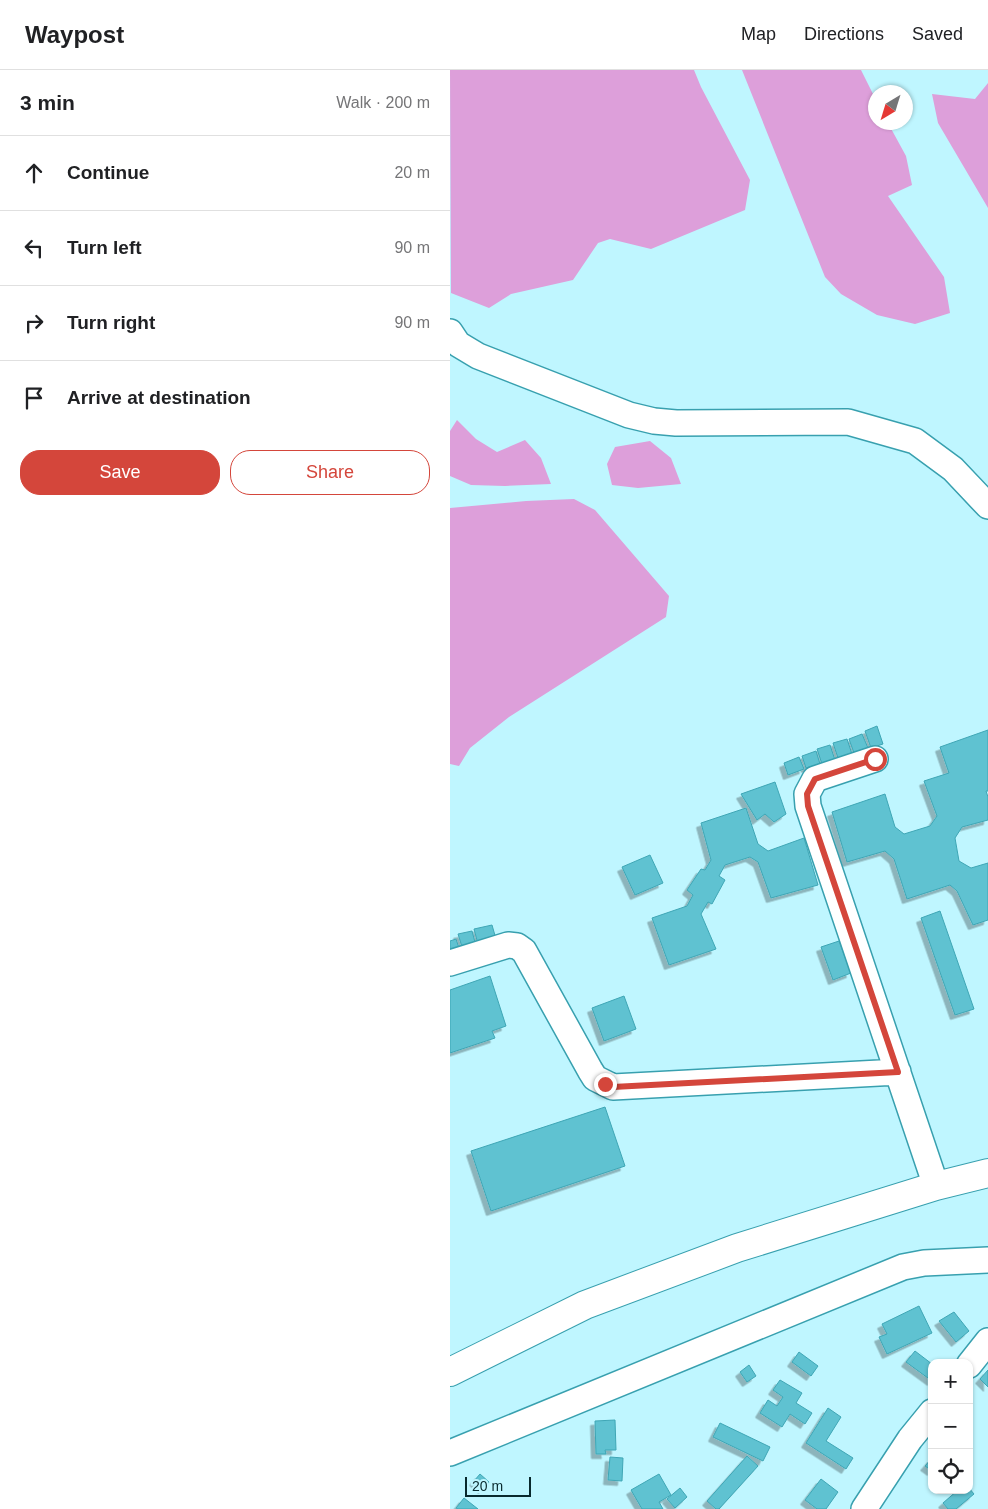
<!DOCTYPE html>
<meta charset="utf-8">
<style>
:root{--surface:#fff;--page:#f6f6f6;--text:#202124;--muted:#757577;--line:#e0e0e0;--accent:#d4463b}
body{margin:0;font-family:Helvetica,sans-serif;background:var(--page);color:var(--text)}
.controls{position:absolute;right:15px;bottom:15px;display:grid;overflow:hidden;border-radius:10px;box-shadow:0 1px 4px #0004}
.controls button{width:45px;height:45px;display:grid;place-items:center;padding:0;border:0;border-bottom:1px solid var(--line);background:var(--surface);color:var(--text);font:25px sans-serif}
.compass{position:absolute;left:418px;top:15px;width:45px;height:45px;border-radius:50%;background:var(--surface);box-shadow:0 1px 4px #0004;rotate:218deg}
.scale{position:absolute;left:15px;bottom:12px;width:66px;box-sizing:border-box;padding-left:5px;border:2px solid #08292d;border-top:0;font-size:14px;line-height:18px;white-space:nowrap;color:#08292d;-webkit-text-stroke:4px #bff6ff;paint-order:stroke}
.stop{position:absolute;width:15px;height:15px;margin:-11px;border:4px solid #d4463b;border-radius:50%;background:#fff}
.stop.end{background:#d4463b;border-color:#fff;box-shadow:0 1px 5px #0008}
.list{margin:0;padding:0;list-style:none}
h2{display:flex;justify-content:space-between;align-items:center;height:65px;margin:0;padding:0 20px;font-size:21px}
h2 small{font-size:16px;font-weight:400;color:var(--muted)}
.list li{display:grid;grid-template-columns:32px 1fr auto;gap:15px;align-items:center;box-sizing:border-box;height:75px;padding:0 20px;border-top:1px solid var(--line)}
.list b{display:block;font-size:19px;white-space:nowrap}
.list em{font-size:16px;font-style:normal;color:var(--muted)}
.actions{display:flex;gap:10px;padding:15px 20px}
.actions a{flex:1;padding:11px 0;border:1px solid var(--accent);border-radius:20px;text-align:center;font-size:18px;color:var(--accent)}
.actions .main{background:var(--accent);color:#fff}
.icon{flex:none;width:28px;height:28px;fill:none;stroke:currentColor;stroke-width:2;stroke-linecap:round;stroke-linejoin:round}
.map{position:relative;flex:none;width:538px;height:1439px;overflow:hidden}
header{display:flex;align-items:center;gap:30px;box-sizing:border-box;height:70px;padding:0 25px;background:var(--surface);border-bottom:1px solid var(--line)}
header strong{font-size:24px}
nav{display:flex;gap:28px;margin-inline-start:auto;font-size:18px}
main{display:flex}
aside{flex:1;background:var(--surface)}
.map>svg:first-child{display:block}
</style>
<header>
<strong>Waypost</strong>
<nav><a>Map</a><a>Directions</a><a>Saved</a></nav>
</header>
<main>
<aside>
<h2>3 min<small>Walk · 200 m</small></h2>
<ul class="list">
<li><svg class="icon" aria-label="ahead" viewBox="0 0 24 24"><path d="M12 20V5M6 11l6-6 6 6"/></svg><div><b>Continue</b></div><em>20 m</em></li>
<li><svg class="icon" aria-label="left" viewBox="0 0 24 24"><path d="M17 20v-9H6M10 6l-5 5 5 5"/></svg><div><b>Turn left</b></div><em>90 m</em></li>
<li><svg class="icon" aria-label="right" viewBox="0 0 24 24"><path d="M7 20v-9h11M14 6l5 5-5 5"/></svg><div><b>Turn right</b></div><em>90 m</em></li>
<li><svg class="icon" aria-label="arrive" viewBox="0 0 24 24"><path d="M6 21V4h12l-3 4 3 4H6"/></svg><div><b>Arrive at destination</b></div></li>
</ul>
<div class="actions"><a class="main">Save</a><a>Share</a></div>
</aside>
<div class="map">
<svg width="538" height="1439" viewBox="0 0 538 1439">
<defs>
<filter id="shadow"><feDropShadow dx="-4.5" dy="4.5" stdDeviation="0" flood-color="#0004"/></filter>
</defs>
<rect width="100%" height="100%" fill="#bff6ff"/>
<!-- green -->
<path fill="#dd9fda" d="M 0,0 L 244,0 L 251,17 L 300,110 L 295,140 L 201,179 L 160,169 L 148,173 L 123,210 L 61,224 L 39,238 L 1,223 Z
M 292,0 L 411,0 L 425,28 L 426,52 L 438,53 L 456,86 L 462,115 L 438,126 L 494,207 L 500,243 L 465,254 L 427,245 L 391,224 L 375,207 Z
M 538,13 L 538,138 L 488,53 L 482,24 L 525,29 Z
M 7,350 L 26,369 L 47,382 L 75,370 L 91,388 L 101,414 L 55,416 L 21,415 L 0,406 L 0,361 Z
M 200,371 L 221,388 L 231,414 L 188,418 L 162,415 L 157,394 L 165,377 Z
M 124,429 L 145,440 L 219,526 L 216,547 L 59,647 L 20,678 L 9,696 L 0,694 L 0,438 L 76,431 Z"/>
<!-- building -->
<path fill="#5ec2d1" stroke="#3fa6b5" filter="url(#shadow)" d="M 427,656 L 433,674 L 421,678 L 415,661 Z
M 538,660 L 538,721 L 536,721 L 538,727 L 538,750 L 512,757 L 505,768 L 509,791 L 521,798 L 538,793 L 538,850 L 523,855 L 507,821 L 500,815 L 457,829 L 444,789 L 435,781 L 397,792 L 382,742 L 435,724 L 445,757 L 454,764 L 480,756 L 487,746 L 474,711 L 499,703 L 490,677 Z
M 412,664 L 418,678 L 404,683 L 399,669 Z
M 397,669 L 402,684 L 388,688 L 383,673 Z
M 380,675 L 385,690 L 372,694 L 367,679 Z
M 366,681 L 370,694 L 356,698 L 352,686 Z
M 349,687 L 354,699 L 338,705 L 334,693 Z
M 325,712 L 336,744 L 324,752 L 315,744 L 307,750 L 291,724 Z
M 296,738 L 308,774 L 318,781 L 354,768 L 368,815 L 321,828 L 308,792 L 300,787 L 275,795 L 269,806 L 275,810 L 262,834 L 258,832 L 251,844 L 266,879 L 219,895 L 202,848 L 237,836 L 243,825 L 237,820 L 251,799 L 255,800 L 261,790 L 251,753 Z
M 200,785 L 213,813 L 185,825 L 172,797 Z
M 490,841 L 524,939 L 505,945 L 471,848 Z
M 42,855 L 46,869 L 28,874 L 24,859 Z
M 22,861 L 26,876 L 13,880 L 8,864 Z
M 6,869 L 11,884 L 0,887 L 0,871 Z
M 389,871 L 401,903 L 383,910 L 371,877 Z
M 40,906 L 56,956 L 42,961 L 45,968 L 0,983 L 0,920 Z
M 174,926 L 186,959 L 154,971 L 142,938 Z
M 155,1037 L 175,1096 L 41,1141 L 21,1081 Z
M 469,1236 L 482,1263 L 437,1284 L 429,1267 L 437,1264 L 432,1254 Z
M 504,1242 L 519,1261 L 506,1272 L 489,1251 Z
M 465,1281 L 482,1294 L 482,1311 L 456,1292 Z
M 349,1282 L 368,1296 L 361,1306 L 342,1292 Z
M 299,1295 L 306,1306 L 297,1312 L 290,1302 Z
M 538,1300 L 538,1317 L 530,1309 Z
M 330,1310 L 352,1323 L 346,1333 L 362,1343 L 355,1354 L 340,1344 L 332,1357 L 310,1343 L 318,1330 L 327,1336 L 333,1327 L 323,1320 Z
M 378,1338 L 391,1347 L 376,1371 L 403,1388 L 396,1399 L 356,1373 Z
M 165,1350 L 166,1380 L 155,1380 L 156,1384 L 146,1384 L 145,1351 Z
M 270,1353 L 320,1377 L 313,1391 L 263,1367 Z
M 297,1386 L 308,1396 L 269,1439 L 266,1439 L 257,1431 Z
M 160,1387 L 173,1388 L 172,1411 L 158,1410 Z
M 482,1388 L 482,1401 L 475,1396 Z
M 30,1404 L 39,1412 L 33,1419 L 24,1411 Z
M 209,1404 L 221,1425 L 209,1432 L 213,1439 L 192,1439 L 181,1420 Z
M 371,1409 L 388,1422 L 376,1439 L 367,1439 L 355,1430 Z
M 230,1418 L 237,1427 L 225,1438 L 217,1429 Z
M 519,1418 L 524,1424 L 506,1439 L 498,1439 L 493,1433 L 508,1420 L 519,1420 Z
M 14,1428 L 28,1439 L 8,1439 L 6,1438 Z"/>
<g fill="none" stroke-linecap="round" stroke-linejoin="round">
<defs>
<path id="minor" d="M 0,262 L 8,274 L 28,286 L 179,345 L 204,351 L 226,353 L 398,352 L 465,371 L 503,399 L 538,436
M 425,689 L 365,709 L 357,724 L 358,736 L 486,1116
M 0,893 L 58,875 L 67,876 L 74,881 L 140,1000 L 145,1008 L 163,1017 L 448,1002
M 519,1295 L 538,1271
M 0,1383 L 453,1197 L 474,1193 L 538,1190
M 414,1439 L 460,1369 L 482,1342"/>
<path id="major" d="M 0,1302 L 135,1235 L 287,1178 L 486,1116 L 538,1103"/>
</defs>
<!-- minor casing -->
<use href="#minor" stroke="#38a0af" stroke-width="28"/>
<!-- major casing -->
<use href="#major" stroke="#38a0af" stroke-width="30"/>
<!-- minor -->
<use href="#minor" stroke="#fff" stroke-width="25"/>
<!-- major -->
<use href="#major" stroke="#fff" stroke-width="28"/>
</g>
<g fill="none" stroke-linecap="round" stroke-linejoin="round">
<!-- route -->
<path stroke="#d4463b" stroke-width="6" d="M 155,1014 L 163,1017 L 448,1002 L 358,736 L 357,724 L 365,709 L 425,689"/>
</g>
</svg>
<div class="controls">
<button>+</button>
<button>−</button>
<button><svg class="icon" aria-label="locate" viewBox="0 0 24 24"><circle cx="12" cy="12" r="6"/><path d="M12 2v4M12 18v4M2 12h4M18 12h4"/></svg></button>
</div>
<svg class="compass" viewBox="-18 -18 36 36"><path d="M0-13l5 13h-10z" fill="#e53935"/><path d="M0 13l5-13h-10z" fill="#757577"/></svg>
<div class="scale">20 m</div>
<div class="stop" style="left:425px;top:689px"></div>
<div class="stop end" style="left:155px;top:1014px"></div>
</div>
</main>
